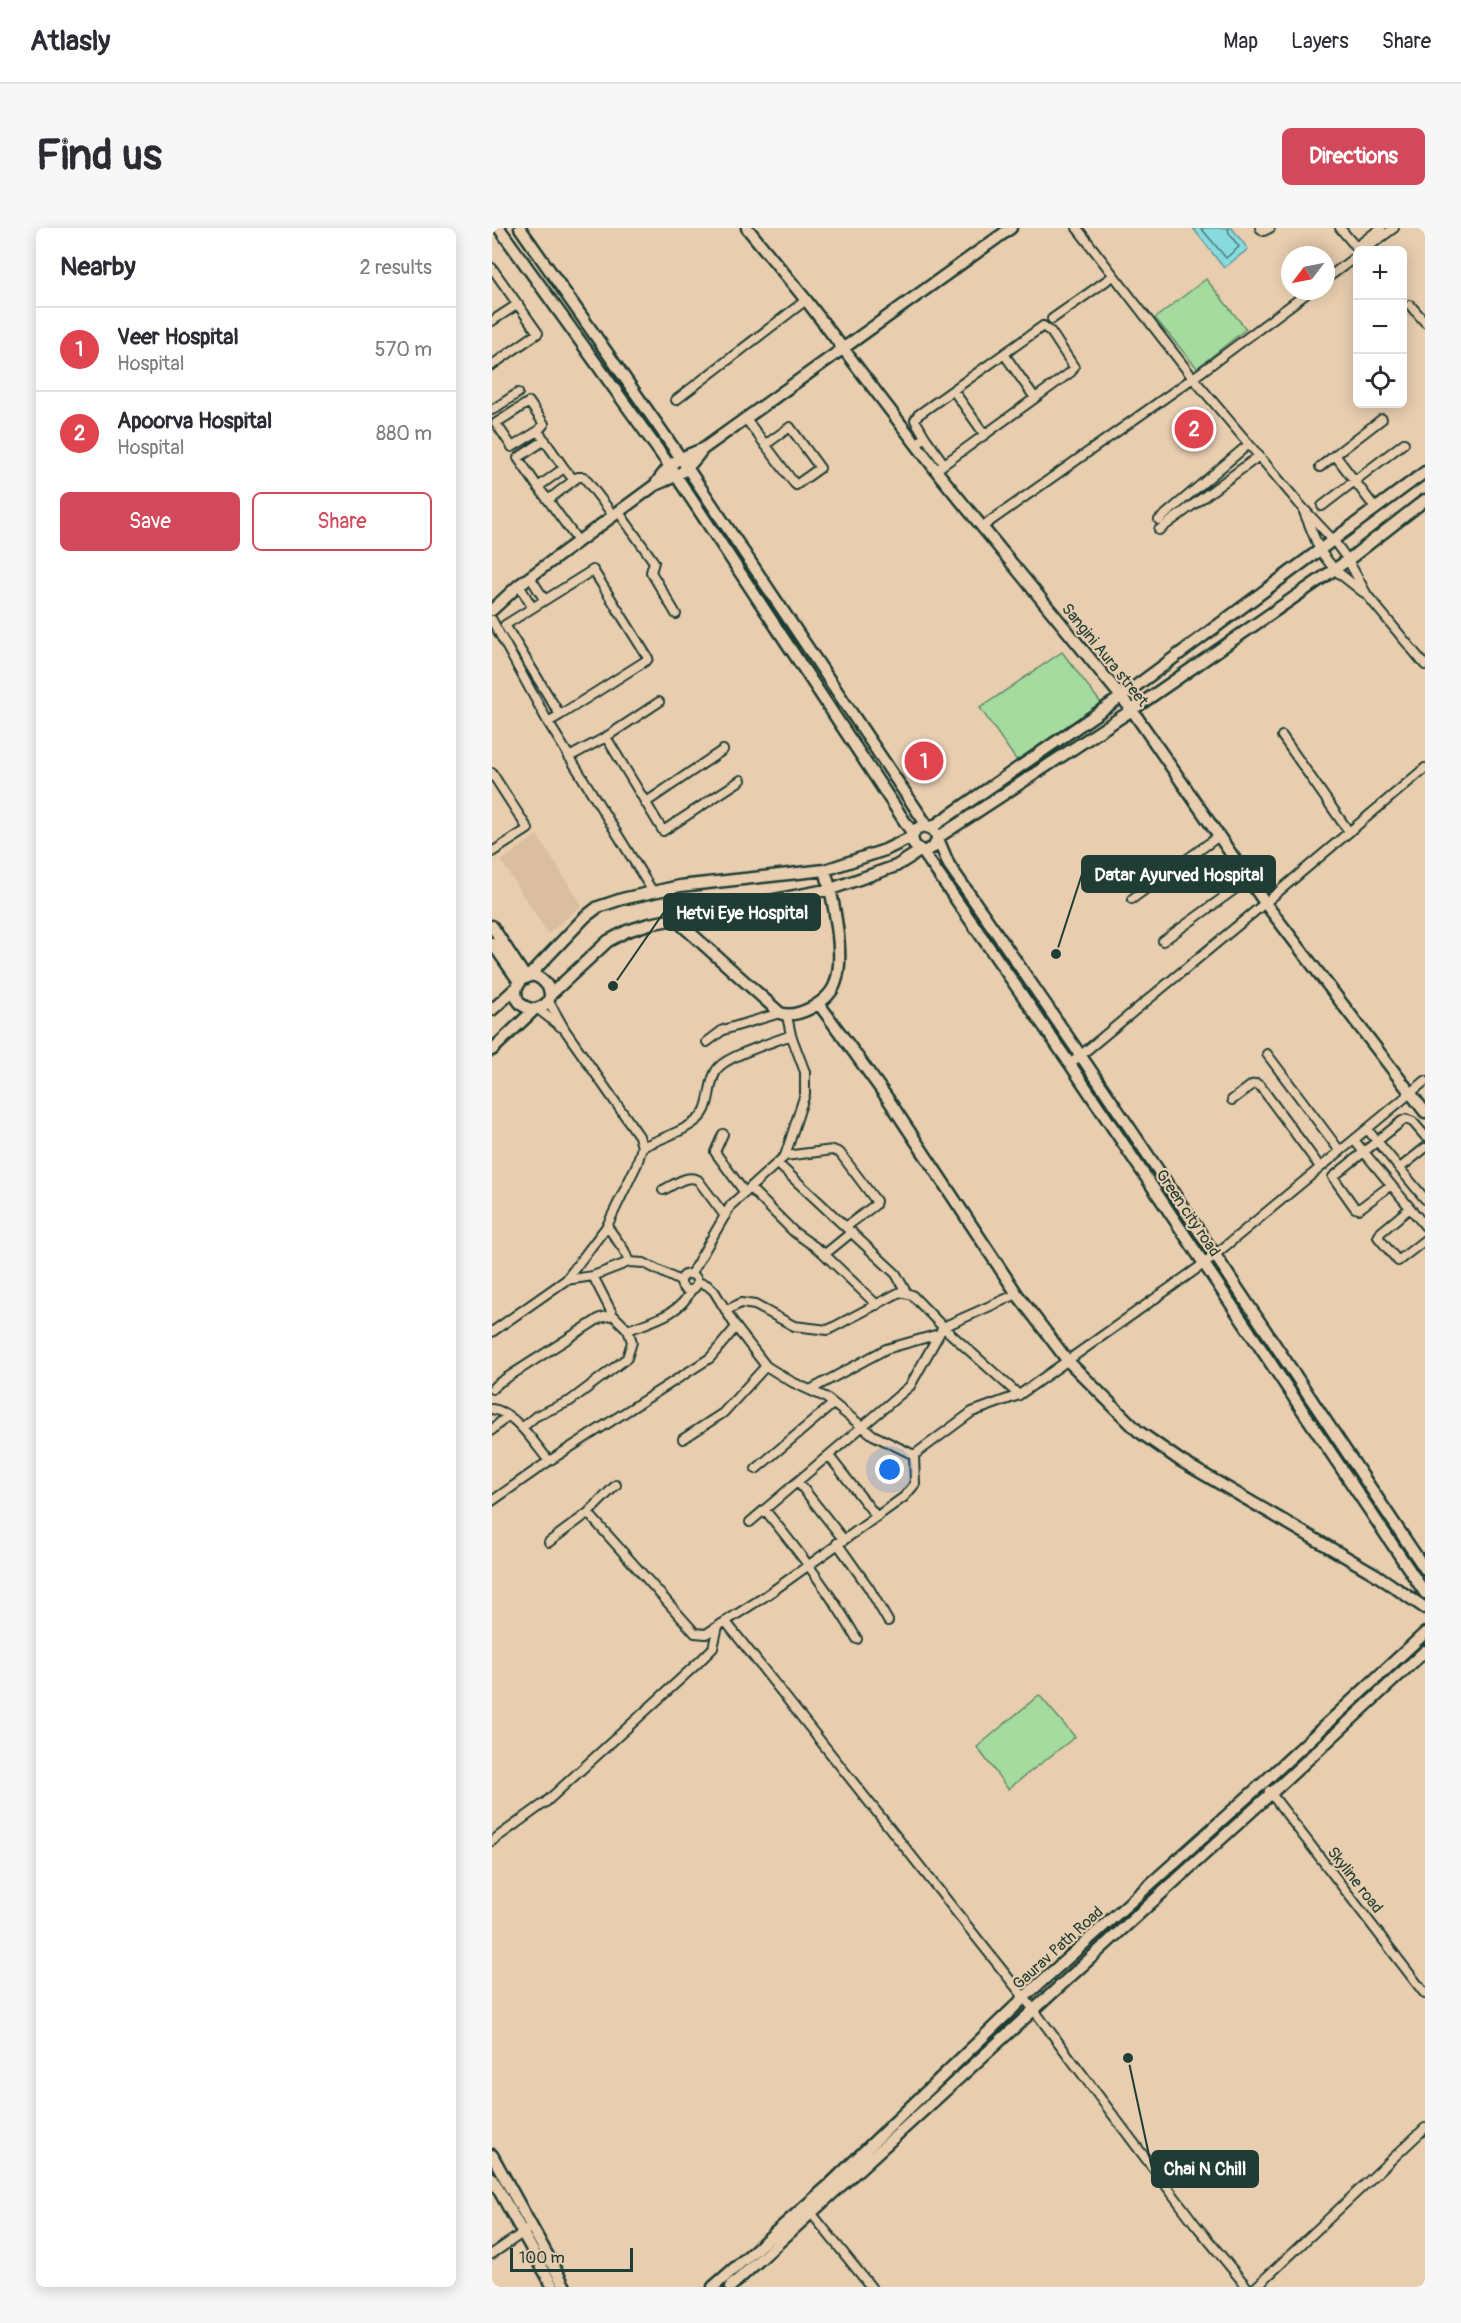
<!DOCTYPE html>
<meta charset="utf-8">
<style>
:root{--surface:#fff;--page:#f7f7f7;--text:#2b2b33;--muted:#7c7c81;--line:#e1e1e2;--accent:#d1495b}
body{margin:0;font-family:Pangolin,sans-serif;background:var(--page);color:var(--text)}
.controls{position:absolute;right:18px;top:18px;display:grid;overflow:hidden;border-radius:9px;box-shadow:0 3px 15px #0003}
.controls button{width:54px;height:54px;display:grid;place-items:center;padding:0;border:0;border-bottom:2px solid var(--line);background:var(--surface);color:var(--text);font:30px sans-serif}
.compass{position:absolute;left:789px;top:18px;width:54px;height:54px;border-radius:50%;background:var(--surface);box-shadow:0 3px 15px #0003;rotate:238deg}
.scale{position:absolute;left:18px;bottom:15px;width:123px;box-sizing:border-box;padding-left:6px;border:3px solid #1f3d34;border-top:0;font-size:16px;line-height:21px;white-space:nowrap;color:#1f3d34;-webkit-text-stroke:4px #e8cdaf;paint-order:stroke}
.you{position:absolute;left:398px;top:1242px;width:21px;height:21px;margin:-15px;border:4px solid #fff;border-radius:50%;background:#1a73e8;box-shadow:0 0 0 9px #1a73e833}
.badge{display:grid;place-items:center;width:39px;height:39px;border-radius:50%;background:var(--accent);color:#fff;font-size:20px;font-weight:700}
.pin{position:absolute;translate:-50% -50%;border:3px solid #fff;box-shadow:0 2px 6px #0006}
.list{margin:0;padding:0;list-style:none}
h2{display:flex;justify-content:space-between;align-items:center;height:78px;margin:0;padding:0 24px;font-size:26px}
h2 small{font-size:20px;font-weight:400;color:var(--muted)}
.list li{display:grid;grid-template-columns:39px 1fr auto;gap:18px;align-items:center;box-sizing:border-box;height:84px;padding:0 24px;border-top:2px solid var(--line)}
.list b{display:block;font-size:22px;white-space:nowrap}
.list p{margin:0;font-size:20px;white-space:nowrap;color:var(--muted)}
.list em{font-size:20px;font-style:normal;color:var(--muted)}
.actions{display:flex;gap:12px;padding:18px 24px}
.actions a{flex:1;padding:14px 0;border:2px solid var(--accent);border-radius:9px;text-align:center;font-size:21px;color:var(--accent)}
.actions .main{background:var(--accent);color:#fff}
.icon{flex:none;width:33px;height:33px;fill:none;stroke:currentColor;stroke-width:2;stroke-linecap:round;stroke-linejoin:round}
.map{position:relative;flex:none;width:933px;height:2059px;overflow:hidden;border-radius:9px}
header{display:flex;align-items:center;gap:36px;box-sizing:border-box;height:84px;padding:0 30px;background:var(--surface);border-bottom:2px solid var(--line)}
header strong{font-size:28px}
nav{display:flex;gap:33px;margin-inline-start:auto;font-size:21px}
.intro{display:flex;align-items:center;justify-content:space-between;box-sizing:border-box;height:144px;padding:0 36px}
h1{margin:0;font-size:42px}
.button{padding:15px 27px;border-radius:9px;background:var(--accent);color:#fff;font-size:21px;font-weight:700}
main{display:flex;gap:36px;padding:0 36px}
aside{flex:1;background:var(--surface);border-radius:9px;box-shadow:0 3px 15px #0003}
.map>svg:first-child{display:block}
</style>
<header>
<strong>Atlasly</strong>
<nav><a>Map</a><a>Layers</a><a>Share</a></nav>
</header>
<div class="intro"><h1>Find us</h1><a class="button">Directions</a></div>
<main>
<aside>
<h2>Nearby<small>2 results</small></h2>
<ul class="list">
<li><span class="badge" style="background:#e0444e">1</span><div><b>Veer Hospital</b><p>Hospital</p></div><em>570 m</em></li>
<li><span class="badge" style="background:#e0444e">2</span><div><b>Apoorva Hospital</b><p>Hospital</p></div><em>880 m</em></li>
</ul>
<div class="actions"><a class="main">Save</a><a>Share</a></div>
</aside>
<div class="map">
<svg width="933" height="2059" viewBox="0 0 933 2059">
<rect width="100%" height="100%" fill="#e8cdaf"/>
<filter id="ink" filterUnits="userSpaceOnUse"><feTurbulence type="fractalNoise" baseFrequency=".0167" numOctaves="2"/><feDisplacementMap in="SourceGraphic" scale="12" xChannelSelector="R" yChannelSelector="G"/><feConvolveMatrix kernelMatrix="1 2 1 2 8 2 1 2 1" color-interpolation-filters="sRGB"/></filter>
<g filter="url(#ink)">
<!-- built -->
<path fill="#dbbea0" d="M 45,607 L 90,677 L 56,706 L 9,633 Z"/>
<!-- green -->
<path fill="#a5db9e" stroke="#628c69" stroke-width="1.5" d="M 714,51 L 754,101 L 705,140 L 663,90 Z
M 570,424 L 609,475 L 525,533 L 488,480 Z
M 547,1467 L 583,1509 L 516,1561 L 485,1519 Z"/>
<!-- water -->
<path fill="#88dade" stroke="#5e9b9a" stroke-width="1.5" d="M 701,0 L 740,0 L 756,21 L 732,40 Z"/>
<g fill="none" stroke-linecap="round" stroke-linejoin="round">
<!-- shore -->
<path stroke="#497c78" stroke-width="1.5" d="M 709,0 L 734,30 L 747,19 L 737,5 L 736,0"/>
<defs>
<path id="street" d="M 585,0 L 701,150 L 810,279 L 842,313 L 856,332 L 875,367 L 933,437
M 768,0 L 772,3 L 778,0
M 848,0 L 864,19 L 889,0
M 872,22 L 902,0
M 0,40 L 46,105 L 0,137
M 834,51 L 866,27
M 918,77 L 933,94
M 560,91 L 621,48
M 0,93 L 26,76
M 512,126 L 543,170
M 461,162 L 493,207
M 184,172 L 314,72
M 0,182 L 26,165
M 254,191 L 302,255 L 304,257 L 328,240 L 298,199 L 273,217
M 46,203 L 52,196 L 37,174 L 4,195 L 20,219 L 46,203 L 72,240
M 433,209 L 452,236
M 424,216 L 433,209 L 423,192 L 426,187 L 544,103 L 551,98 L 559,104 L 582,139 L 579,144 L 444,242
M 828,239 L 843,227
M 46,259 L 26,230 L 53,212
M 56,272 L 46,259 L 72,240 L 82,252
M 830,278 L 912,215
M 884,281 L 843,227 L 890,191
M 126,283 L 162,334 L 159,344 L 184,386
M 812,284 L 828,323 L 843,342 L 871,364
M 667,292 L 757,216
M 490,299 L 701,150 L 818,63
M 667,302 L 767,228
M 86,313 L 56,272 L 86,249 L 92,249 L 121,287
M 38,349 L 52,371
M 27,357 L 40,379
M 0,392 L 56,494 L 161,664
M 56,494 L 68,487 L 155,432 L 156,430 L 101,342 L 13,397 L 68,487
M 790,508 L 857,604
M 114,509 L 171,603 L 249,552
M 77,529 L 114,509 L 167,474
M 0,545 L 36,601 L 0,624
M 153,575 L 231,522
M 640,671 L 727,608
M 671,713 L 757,651
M 46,781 L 69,799
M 215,814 L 231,802 L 288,785
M 775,826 L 848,923
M 578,836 L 773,675 L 933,540
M 740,872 L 760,857 L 765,856 L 769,859 L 828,939
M 875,901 L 933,971
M 231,906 L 223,924 L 253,965
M 862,912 L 933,998
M 150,919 C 167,911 205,900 213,882 C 219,869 217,850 227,839 C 238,827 282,814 299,807
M 293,928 L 341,922 L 348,925 L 384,973 L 383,977 L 355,998
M 285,935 L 404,1046 L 414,1064
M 908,940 L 933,920
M 899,957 L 867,981 L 863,980 L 841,949 L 910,893 L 914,891 L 921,894 L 933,908
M 258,960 L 302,1004 L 329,1023 L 385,1077
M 171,962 C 182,957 195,946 206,952 L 233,988
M 918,980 L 889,1004 L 886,1009 L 906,1033 L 933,1012
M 115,998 L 132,1022 L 137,1034 L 152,1035 L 188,1053
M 333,1026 L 360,1004
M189 1054a8 8 0 1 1 16 0a8 8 0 1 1-16 0Z
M 199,1046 L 239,977 L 293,928 L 313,866 L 313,844 L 299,807 L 295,788
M 101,1048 L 121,1087
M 74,1052 L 101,1048 L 137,1034
M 205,1054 L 215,1057 L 222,1063 L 244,1099 L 274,1138 L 300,1154 L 333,1169 L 381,1207 L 422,1227
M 235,1082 L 249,1075 L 263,1077 L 302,1098 L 336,1102 L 408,1064 L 420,1067 L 451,1099 L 527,1167
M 136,1102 C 159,1093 188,1087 199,1062
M 0,1104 L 74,1052 L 115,998 L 145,936 L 150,919 L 147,908 L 73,802 L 56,772
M 0,1161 L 5,1156 L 108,1090 L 121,1087 L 136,1102 L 140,1114 L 135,1130 L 78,1173 L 44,1188 L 30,1200
M 318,1162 L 394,1121 L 447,1106
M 0,1181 C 23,1184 43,1216 57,1233
M 0,1202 L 15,1188
M 191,1211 L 231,1185 L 274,1138
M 337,1228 L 384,1288
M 264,1241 L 341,1176
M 306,1254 L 351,1311
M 0,1273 L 57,1233 L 218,1130 L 244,1099
M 273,1282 C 308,1325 337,1363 365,1411
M 96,1285 L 124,1257
M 258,1294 L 418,1158 L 451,1099 L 525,1066
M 57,1314 L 96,1285 L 203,1405 L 214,1406 L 220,1402 L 275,1367 L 412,1269 L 423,1256 L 422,1227 L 480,1184 L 527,1167 L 713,1035 L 933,853
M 345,1315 L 377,1360 L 396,1393
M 234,1394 L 542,1782 L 703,1996 L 755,2059
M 777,1563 L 933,1766
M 0,1613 L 54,1574 L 207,1434 L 221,1420 L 226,1398
M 316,1981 L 379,2059
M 0,2026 L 35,2002
M 764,2059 L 933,1900"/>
<path id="secondary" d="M 7,0 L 177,237 L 421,606
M 28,0 L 188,229 L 436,599
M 255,0 L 314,72 L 446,245 L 640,482 L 773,675 L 933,884
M 163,257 C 179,233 184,231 211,221 L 519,0
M 0,382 L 27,357 L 163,257 C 188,247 194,244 210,222
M 439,600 L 629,469 L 933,244
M 445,610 L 640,482 L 856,332 L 933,272
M 445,611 L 442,619 L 431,624 L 422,617 L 420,609 L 424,601 C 431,597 437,598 443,604 L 457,637 C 620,869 775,1106 933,1341
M 431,624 L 578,836 L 933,1365
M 183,691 L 288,785 C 298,789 309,785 319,780 C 330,774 341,765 344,753 C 353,727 341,669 333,642
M 0,698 L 34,750
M 0,715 L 28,755
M 36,749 L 93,689 L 106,679 L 130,671 L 188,658 L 333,642 L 393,622 L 420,609
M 58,767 L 116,713 L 135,703 L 157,696 L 339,661 L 404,638 L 428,623
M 327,776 L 396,871 L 525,1066 L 575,1132 L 646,1203 L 689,1233 L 883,1346 L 933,1380
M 0,782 L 25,759
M 0,822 L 43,781 C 81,771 36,727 25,759 C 21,772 31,781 43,781
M 0,1927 L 73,2059
M 0,1950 L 61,2059
M 221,2059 L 335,1959 L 538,1764 L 771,1555 L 933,1405
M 238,2059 L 796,1550 L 933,1423"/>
</defs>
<!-- street casing -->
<use href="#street" stroke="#1f3d34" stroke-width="12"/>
<!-- secondary casing -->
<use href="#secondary" stroke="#1f3d34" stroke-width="15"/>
<!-- street -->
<use href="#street" stroke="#e8cdaf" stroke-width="8"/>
<!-- secondary -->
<use href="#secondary" stroke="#e8cdaf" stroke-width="10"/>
</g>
</g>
<g text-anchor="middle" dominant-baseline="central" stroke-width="4.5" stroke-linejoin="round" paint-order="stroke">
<!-- street labels -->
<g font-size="16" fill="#1f3d34" stroke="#e8cdaf">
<text transform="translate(613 427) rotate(51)">Sangini Aura street</text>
<text transform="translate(696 985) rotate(56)">Green city road</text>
<text transform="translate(863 1652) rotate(52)">Skyline road</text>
<text transform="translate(566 1720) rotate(-42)">Gaurav Path Road</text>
</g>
</g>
<!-- callouts -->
<path fill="none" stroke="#1f3d34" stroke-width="2" d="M564 726L590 646M121 758L172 684M636 1830L660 1941"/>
<g fill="#1f3d34" stroke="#e8cdaf" stroke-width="2">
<circle cx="564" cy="726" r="6"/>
<circle cx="121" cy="758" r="6"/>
<circle cx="636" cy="1830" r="6"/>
</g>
<g fill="#1f3d34" stroke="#1f3d34" stroke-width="2">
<rect x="590" y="628" width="193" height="36" rx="6"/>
<rect x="172" y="666" width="156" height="36" rx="6"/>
<rect x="660" y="1923" width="106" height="36" rx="6"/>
</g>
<g font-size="18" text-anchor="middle" font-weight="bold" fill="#fff">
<text x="687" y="653">Datar Ayurved Hospital</text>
<text x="250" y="691">Hetvi Eye Hospital</text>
<text x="713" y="1947">Chai N Chill</text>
</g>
</svg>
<div class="controls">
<button>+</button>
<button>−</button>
<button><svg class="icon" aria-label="locate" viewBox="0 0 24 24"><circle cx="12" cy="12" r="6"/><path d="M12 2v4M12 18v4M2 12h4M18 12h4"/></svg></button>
</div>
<svg class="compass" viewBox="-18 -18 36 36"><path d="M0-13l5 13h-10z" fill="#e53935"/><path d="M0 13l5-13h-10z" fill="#7c7c81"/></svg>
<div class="scale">100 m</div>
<div class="you"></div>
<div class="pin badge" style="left:432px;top:533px;background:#e0444e">1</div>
<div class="pin badge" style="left:702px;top:201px;background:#e0444e">2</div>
</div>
</main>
